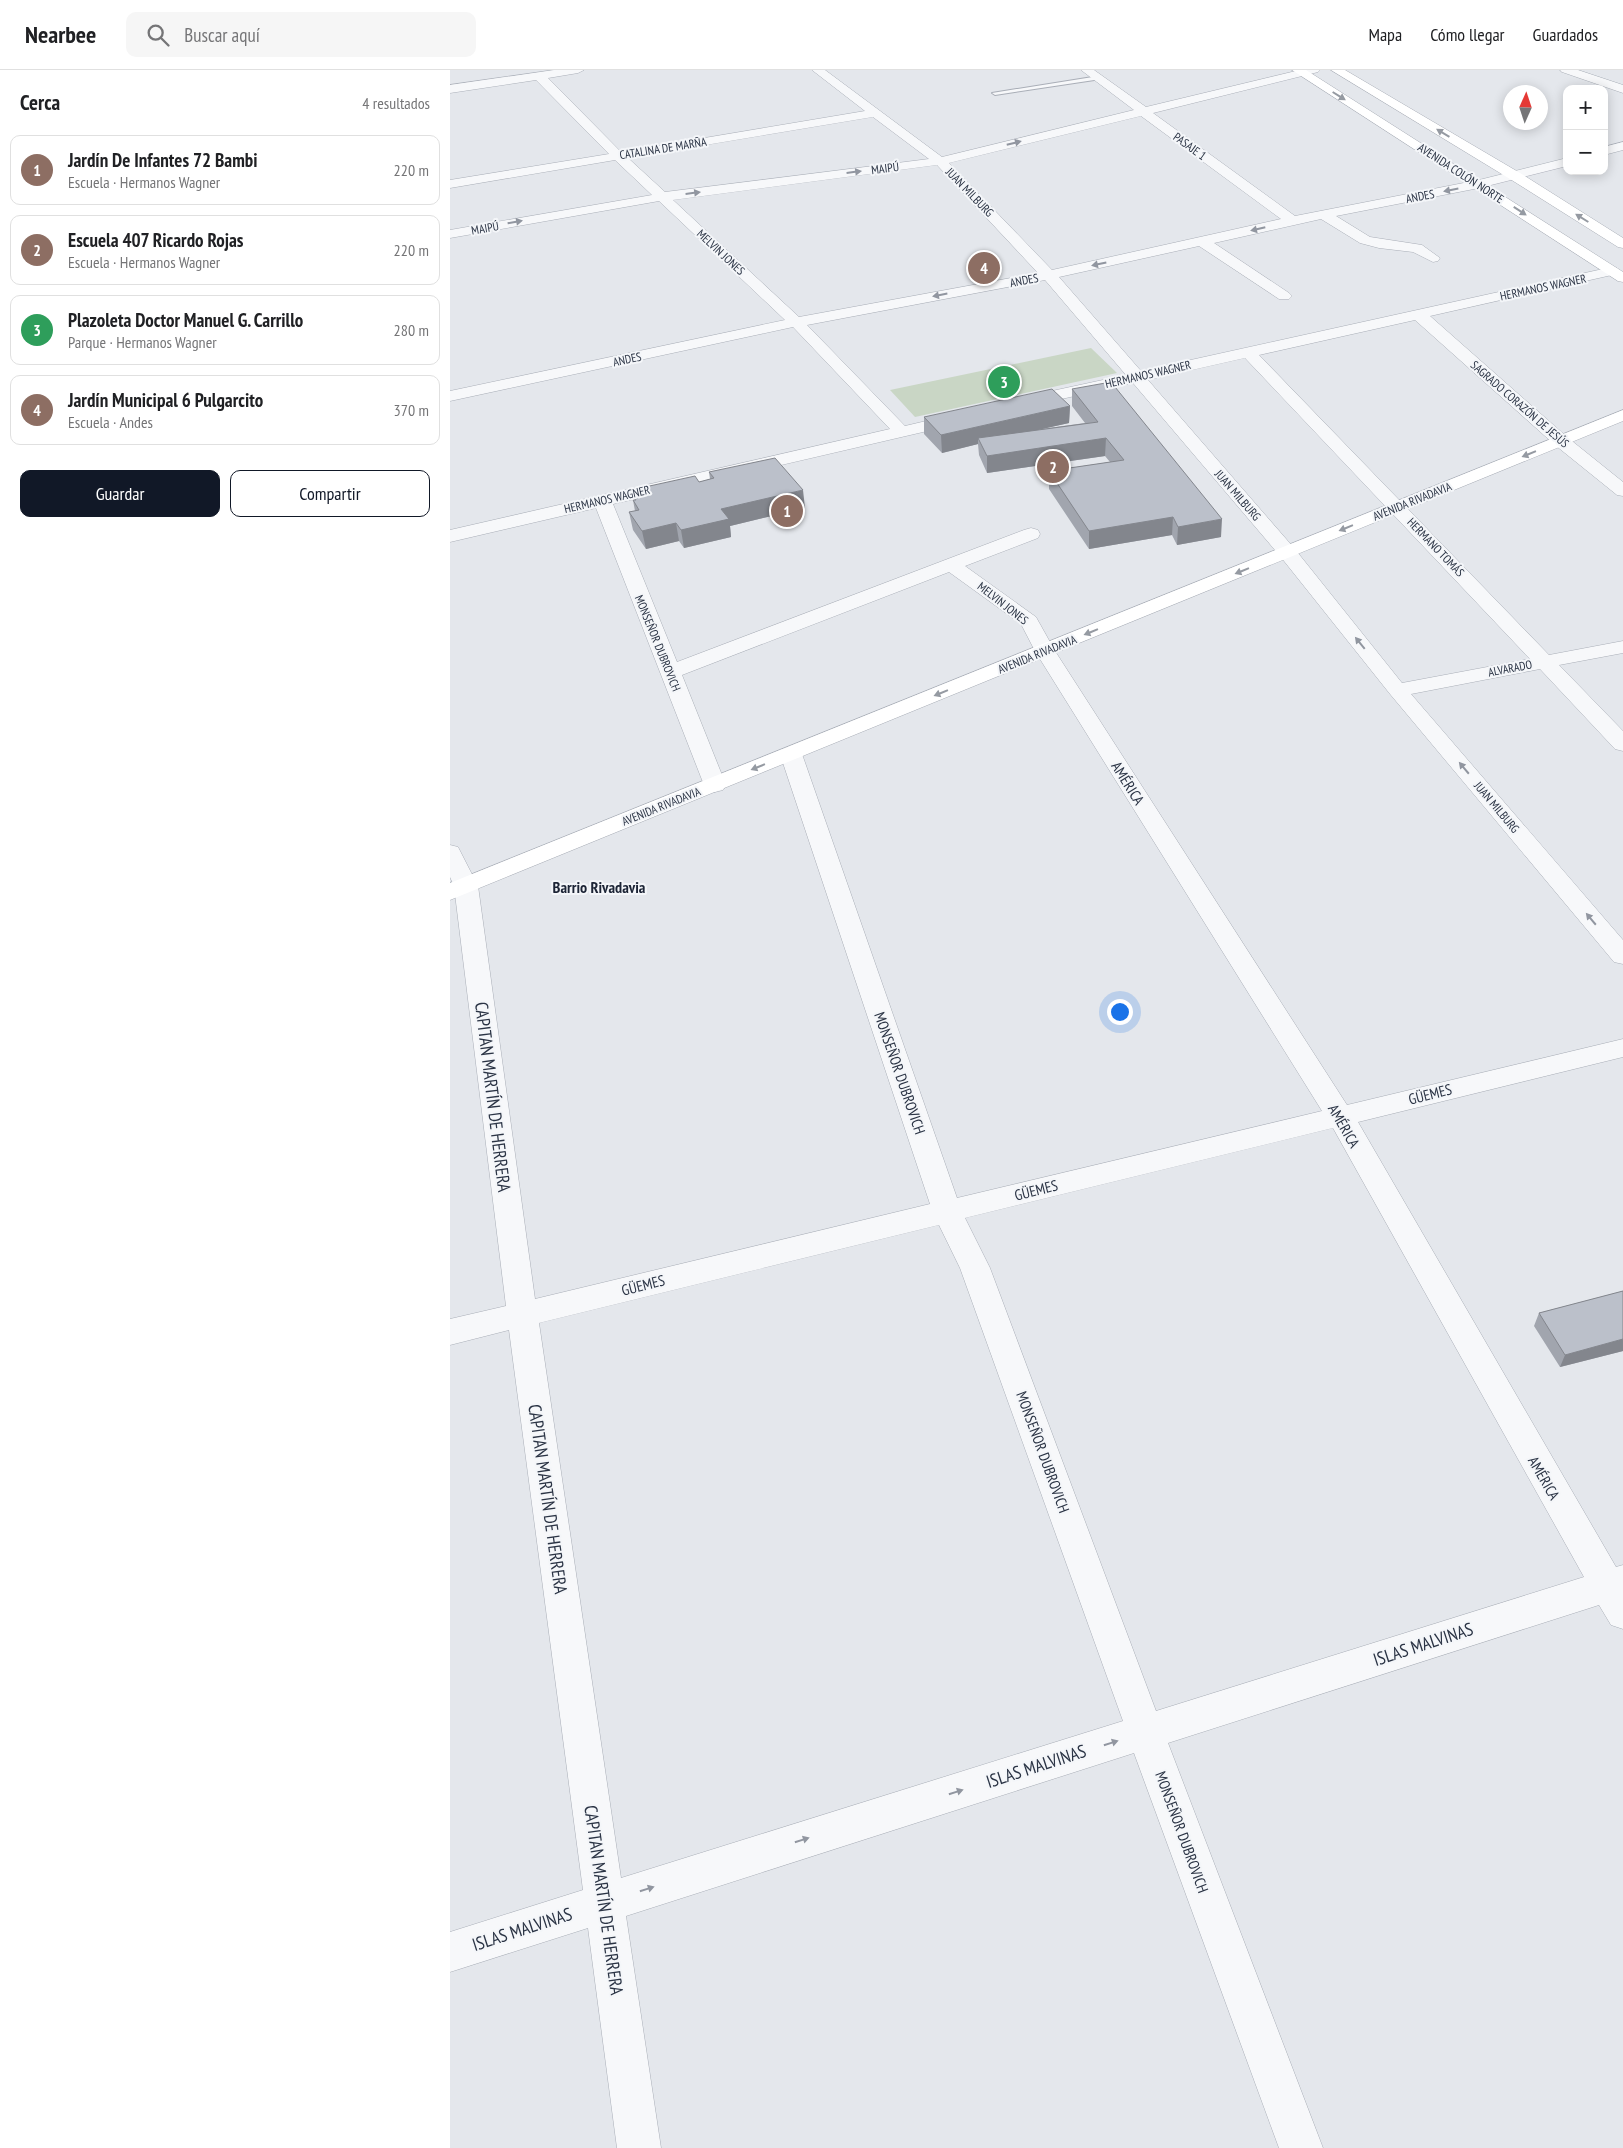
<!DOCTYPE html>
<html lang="es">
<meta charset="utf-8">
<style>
:root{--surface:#fff;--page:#f6f6f6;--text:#202124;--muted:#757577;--line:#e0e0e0;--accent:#111827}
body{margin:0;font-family:"PT Sans Narrow",sans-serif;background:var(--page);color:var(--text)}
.controls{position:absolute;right:15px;top:15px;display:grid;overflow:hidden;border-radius:10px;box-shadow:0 2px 12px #0003}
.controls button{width:45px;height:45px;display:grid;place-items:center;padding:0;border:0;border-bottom:1px solid var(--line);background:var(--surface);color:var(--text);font:25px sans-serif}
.compass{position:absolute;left:1053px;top:15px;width:45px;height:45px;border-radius:50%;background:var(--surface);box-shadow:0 2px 12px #0003;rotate:3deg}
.you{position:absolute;left:669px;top:941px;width:18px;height:18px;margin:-12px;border:4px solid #fff;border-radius:50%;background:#1a73e8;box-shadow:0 0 0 8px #1a73e833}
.badge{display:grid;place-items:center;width:32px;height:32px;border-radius:50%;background:var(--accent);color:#fff;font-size:16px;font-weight:700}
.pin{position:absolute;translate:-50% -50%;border:2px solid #fff;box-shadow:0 1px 5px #0006}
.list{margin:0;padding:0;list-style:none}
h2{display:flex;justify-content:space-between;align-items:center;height:65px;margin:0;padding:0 20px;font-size:21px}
h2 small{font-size:16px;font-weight:400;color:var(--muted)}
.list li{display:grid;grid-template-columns:32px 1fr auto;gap:15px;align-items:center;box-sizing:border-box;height:70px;margin:0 10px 10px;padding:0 10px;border:1px solid var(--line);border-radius:10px}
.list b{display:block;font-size:19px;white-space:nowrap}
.list p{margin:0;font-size:16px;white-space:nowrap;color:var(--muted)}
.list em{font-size:16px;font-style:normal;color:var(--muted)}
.actions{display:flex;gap:10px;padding:15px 20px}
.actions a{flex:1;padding:11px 0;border:1px solid var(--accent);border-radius:10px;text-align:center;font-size:18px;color:var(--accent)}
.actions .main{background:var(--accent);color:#fff}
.icon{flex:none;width:28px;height:28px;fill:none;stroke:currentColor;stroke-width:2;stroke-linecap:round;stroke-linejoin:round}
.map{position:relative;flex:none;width:1173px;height:2078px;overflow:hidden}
header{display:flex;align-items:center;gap:30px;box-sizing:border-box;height:70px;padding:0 25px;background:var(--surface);border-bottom:1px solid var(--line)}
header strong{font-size:24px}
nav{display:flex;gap:28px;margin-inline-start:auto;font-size:18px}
.search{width:350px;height:45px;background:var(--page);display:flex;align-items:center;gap:12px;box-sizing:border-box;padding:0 18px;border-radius:10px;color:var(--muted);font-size:19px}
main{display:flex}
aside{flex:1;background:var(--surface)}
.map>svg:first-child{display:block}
</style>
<header>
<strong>Nearbee</strong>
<div class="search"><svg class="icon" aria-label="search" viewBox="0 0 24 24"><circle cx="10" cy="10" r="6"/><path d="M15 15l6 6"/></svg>Buscar aquí</div>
<nav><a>Mapa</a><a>Cómo llegar</a><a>Guardados</a></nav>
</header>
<main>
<aside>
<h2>Cerca<small>4 resultados</small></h2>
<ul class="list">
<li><span class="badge" style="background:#8d6e63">1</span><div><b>Jardín De Infantes 72 Bambi</b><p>Escuela · Hermanos Wagner</p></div><em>220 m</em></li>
<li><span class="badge" style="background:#8d6e63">2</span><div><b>Escuela 407 Ricardo Rojas</b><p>Escuela · Hermanos Wagner</p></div><em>220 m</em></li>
<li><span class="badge" style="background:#2e9e5b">3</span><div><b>Plazoleta Doctor Manuel G. Carrillo</b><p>Parque · Hermanos Wagner</p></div><em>280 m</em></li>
<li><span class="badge" style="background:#8d6e63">4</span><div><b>Jardín Municipal 6 Pulgarcito</b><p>Escuela · Andes</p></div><em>370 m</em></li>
</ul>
<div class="actions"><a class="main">Guardar</a><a>Compartir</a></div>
</aside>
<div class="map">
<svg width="1173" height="2078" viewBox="0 0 1173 2078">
<rect width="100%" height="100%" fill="#e4e7ec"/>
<!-- green -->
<path fill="#c9d6c5" d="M 641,278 L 667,303 L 465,347 L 440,320 Z"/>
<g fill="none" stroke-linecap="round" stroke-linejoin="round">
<defs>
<path id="service" d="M 649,6 L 652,8 L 651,9 L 545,25 L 542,23 Z"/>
<path id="minor" d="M 104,0 L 134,0 L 128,3 L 98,8 L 171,82 L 415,41 L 362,0 L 375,0 L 492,87 L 684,40 L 631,0 L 644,0 L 696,37 L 850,0 L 870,0 L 868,2 L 703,43 L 845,146 L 1029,110 L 1117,88 L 1117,96 L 1029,118 L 886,146 L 920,167 L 972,175 L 990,188 L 988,191 L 983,192 L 963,182 L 929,178 L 910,173 L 871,149 L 764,173 L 839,223 L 842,226 L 839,229 L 829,229 L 749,176 L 609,207 L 691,301 L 1162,197 L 1167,198 L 1169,201 L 1167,204 L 1162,205 L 980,246 L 1117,367 L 1173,412 L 1173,426 L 1167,425 L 1105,375 L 965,250 L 809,285 L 1099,585 L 1173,571 L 1173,583 L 1109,595 L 1173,661 L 1173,681 L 1165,679 L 1090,599 L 961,624 L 1173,870 L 1173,894 L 1164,892 L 940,624 L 830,486 L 683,313 L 571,338 L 565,337 L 563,333 L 565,329 L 676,305 L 595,210 L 357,255 L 455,356 L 510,343 L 516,344 L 518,348 L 516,352 L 163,434 L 227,592 L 574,460 L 581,458 L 588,460 L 590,464 L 588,468 L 515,496 L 586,547 L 605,581 L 897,1035 L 1173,969 L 1173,987 L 908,1052 L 1166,1497 L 1173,1495 L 1173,1559 L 1161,1555 L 1149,1535 L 718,1673 L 873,2078 L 829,2078 L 684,1683 L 176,1846 L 211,2078 L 167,2078 L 138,1858 L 0,1902 L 0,1862 L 133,1820 L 59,1260 L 0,1275 L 0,1249 L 56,1236 L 4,816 L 0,807 L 0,775 L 8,777 L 28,816 L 85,1229 L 480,1134 L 330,684 L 333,679 L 341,677 L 349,679 L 352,684 L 507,1128 L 872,1041 L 585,581 L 571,554 L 499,502 L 232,605 L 276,715 L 273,720 L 265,722 L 257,720 L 254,715 L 146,438 L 0,472 L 0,460 L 440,359 L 343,257 L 0,331 L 0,321 L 335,250 L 209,131 L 0,168 L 0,160 L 202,125 L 165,90 L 0,118 L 0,110 L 159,84 L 86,10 L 0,23 L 0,15 ZM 691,46 L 831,149 L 602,200 L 499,93 ZM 423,47 L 479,89 L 215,122 L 178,88 ZM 487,95 L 588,203 L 349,247 L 223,130 ZM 795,288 L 1080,589 L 952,613 L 844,478 L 698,310 ZM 883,1058 L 1134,1507 L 706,1641 L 540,1198 L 515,1148 ZM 489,1155 L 510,1198 L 673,1651 L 171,1808 L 89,1253 Z
M 1110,0 L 1128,0 L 1173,15 L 1173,23 L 1112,2 Z
M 1173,72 L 1173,80 L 1154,85 L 1154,77 Z"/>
<path id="secondary" d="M 842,0 L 856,0 L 1173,202 L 1173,212 L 1168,211 Z
M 881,0 L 895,0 L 1070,103 L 1173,168 L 1173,178 L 1168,177 L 1060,109 Z
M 1173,340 L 1173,351 L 0,830 L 0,813 Z"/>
</defs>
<!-- service casing -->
<use href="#service" stroke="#a9aeb7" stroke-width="2"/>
<!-- minor casing -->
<use href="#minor" stroke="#a9aeb7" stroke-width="1"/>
<!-- secondary casing -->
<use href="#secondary" stroke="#a9aeb7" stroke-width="1"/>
<!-- service -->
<use href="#service" fill="#f7f8fa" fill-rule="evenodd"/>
<!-- minor -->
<use href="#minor" fill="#f7f8fa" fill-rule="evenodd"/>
<!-- secondary -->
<use href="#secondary" fill="#fff" fill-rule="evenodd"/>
</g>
<!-- wall -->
<path fill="#a1a5ae" d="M 622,319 L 771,467 L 727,475 L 722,465 L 639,479 L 599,419 L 599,401 L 660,392 L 655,386 L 537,403 L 529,385 L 528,374 L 492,383 L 474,364 L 474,347 L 620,336 L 619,353 L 591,359 L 635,353 L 622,336 Z
M 259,402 L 355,438 L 280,456 L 281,467 L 234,478 L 229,471 L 196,479 L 183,460 L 179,442 L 185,441 L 183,430 L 184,430 L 183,425 L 195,422 L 195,417 L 249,412 L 260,409 Z
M 1173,1221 L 1173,1281 L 1110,1297 L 1084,1256 L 1089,1243 Z"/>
<!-- shaded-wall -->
<path fill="#83868d" d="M 620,336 L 619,353 L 531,373 L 528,368 L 528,374 L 492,383 L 491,365 Z
M 656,368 L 655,386 L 537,403 L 537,386 Z
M 353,420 L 355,438 L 280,456 L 281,467 L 234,478 L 231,460 L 271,439 Z
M 723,447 L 722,465 L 639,479 L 639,461 Z
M 772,449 L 771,467 L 727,475 L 728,457 Z
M 226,453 L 229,471 L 196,479 L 192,461 Z
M 1173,1269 L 1173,1281 L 1110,1297 L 1115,1285 Z"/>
<!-- building -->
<path fill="#bbc0ca" stroke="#83868d" d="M 661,312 L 772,449 L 728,457 L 723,447 L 639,461 L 599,401 L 674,390 L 656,368 L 537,386 L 528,368 L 648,352 L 622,319 Z
M 602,319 L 620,336 L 491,365 L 474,347 Z
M 325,388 L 353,420 L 271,439 L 279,449 L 231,460 L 226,453 L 192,461 L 179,442 L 189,440 L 183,430 L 186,430 L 183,425 L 198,422 L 195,417 L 245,406 L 249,412 L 264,408 L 259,402 Z
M 1173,1221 L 1173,1269 L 1115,1285 L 1089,1243 Z"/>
<!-- one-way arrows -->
<defs><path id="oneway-solid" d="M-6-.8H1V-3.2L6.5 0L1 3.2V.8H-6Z" transform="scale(1.25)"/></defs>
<g fill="#959aa2">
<use href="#oneway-solid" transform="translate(889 26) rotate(32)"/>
<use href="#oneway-solid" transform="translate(993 63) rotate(-149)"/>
<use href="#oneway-solid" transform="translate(1070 141) rotate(33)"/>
<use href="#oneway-solid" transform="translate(1132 148) rotate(-148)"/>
<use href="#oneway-solid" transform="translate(1079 384) rotate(158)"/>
<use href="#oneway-solid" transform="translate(896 458) rotate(158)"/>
<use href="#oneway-solid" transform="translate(792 501) rotate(158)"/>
<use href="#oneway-solid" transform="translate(641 562) rotate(158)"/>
<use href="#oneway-solid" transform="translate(491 623) rotate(158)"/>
<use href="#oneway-solid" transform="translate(308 697) rotate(158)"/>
</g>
<g fill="#9196a0">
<use href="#oneway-solid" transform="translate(564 73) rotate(-14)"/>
<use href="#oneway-solid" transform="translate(404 102) rotate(-7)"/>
<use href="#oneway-solid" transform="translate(1001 120) rotate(169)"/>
<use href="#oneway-solid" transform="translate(243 123) rotate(-7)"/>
<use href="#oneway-solid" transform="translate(65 152) rotate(-10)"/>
<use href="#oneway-solid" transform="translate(808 159) rotate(167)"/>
<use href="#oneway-solid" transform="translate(649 194) rotate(168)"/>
<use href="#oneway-solid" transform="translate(490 225) rotate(169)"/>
<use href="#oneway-solid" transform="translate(910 573) rotate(-129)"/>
<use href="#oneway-solid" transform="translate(1014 698) rotate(-130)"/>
<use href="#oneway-solid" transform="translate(1141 849) rotate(-130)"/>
<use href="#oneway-solid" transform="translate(661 1673) rotate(-18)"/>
<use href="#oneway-solid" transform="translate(506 1722) rotate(-18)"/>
<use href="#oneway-solid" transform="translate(352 1770) rotate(-18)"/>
<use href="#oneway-solid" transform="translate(197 1819) rotate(-18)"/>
</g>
<g text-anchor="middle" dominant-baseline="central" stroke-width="4" stroke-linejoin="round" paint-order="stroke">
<!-- far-street labels -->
<g font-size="12" fill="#2b3445" stroke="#f4f6f9">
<text transform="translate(740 76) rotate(36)">PASAJE 1</text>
<text transform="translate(213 78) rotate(-9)">CATALINA DE MARÑA</text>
<text transform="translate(435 98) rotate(-7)">MAIPÚ</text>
<text transform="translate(1011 103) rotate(33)">AVENIDA COLÓN NORTE</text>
<text transform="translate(520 122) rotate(46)">JUAN MILBURG</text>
<text transform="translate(970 126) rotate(-11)">ANDES</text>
<text transform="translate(35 158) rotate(-10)">MAIPÚ</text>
<text transform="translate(271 182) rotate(43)">MELVIN JONES</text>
<text transform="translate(574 210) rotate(-11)">ANDES</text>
<text transform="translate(1093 217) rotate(-12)">HERMANOS WAGNER</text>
<text transform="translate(177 289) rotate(-12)">ANDES</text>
<text transform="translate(698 304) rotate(-13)">HERMANOS WAGNER</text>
<text transform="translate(1070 334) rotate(41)">SAGRADO CORAZÓN DE JESÚS</text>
<text transform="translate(788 425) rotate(49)">JUAN MILBURG</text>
<text transform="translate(157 429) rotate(-13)">HERMANOS WAGNER</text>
<text transform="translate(962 431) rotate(-22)">AVENIDA RIVADAVIA</text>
<text transform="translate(986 477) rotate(46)">HERMANO TOMÁS</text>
<text transform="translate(553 533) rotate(38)">MELVIN JONES</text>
<text transform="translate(208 573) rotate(68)">MONSEÑOR DUBROVICH</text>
<text transform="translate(587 584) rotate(-22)">AVENIDA RIVADAVIA</text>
<text transform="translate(1060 598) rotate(-11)">ALVARADO</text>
<text transform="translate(211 736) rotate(-22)">AVENIDA RIVADAVIA</text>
<text transform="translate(1047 737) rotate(50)">JUAN MILBURG</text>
</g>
<!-- street labels -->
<g font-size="15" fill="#2b3445" stroke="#f4f6f9">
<text transform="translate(678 713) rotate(58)">AMÉRICA</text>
<text transform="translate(450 1003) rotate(71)">MONSEÑOR DUBROVICH</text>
<text transform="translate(980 1024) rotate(-14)">GÜEMES</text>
<text transform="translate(894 1056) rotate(60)">AMÉRICA</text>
<text transform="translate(586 1120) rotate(-14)">GÜEMES</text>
<text transform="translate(193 1215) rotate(-14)">GÜEMES</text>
<text transform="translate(593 1382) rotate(70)">MONSEÑOR DUBROVICH</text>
<text transform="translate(1094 1408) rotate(60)">AMÉRICA</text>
<text transform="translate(732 1762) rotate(70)">MONSEÑOR DUBROVICH</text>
</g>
<!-- neighbourhood labels -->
<g font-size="16" font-weight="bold" fill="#1d2536" stroke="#f4f6f9">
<text x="149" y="817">Barrio Rivadavia</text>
</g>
<!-- near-street labels -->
<g font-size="18" fill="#2b3445" stroke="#f4f6f9">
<text transform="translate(43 1027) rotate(83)">CAPITAN MARTÍN DE HERRERA</text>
<text transform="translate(98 1429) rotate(82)">CAPITAN MARTÍN DE HERRERA</text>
<text transform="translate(973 1574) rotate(-18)">ISLAS MALVINAS</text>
<text transform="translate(586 1696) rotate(-18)">ISLAS MALVINAS</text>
<text transform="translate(154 1830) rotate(82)">CAPITAN MARTÍN DE HERRERA</text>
<text transform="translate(72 1859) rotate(-18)">ISLAS MALVINAS</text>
</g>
</g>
</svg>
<div class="controls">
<button>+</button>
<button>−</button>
</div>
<svg class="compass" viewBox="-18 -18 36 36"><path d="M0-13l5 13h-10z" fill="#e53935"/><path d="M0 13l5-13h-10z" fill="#757577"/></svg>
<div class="you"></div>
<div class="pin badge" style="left:337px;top:441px;background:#8d6e63">1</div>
<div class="pin badge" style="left:603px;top:397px;background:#8d6e63">2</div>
<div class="pin badge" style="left:554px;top:312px;background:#2e9e5b">3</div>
<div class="pin badge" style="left:534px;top:198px;background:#8d6e63">4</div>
</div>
</main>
